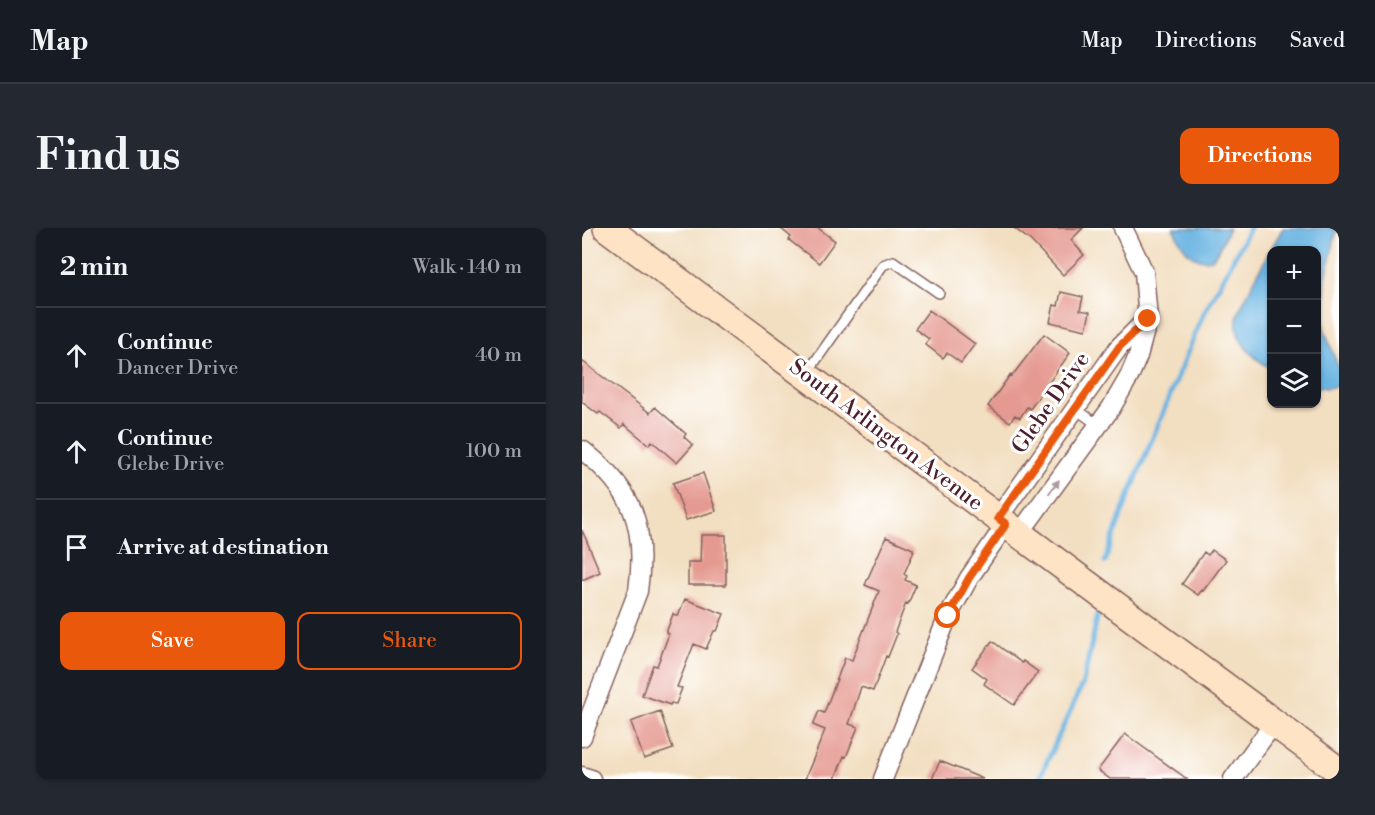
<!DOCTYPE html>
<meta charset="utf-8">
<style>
:root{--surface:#171b24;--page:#242831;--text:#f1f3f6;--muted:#9ea1a6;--line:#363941;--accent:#ea580c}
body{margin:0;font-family:"Libre Bodoni",serif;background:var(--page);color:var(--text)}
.controls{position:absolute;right:18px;top:18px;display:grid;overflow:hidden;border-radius:12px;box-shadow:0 2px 4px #0004}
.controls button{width:54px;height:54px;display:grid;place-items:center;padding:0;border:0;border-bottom:2px solid var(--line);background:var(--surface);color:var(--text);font:30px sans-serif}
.stop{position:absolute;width:18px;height:18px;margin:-14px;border:4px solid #ea580c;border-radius:50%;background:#fff}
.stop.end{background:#ea580c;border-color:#fff;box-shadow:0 2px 6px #0008}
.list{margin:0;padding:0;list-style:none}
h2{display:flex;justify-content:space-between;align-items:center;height:78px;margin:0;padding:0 24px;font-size:26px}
h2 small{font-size:20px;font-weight:400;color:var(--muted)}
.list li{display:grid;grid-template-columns:39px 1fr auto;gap:18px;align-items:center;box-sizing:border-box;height:96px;padding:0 24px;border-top:2px solid var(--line)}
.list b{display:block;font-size:22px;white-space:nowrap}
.list p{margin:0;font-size:20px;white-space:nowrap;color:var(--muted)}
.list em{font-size:20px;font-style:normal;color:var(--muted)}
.actions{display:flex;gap:12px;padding:18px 24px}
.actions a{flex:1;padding:14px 0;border:2px solid var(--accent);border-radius:12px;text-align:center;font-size:21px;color:var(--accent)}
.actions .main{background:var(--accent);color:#fff}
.icon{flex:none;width:33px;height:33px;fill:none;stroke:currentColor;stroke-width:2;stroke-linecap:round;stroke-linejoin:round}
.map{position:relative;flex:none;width:757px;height:551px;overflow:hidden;border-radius:12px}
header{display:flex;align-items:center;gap:36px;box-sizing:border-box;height:84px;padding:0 30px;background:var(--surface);border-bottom:2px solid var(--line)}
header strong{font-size:28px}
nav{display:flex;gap:33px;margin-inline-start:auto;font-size:21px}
.intro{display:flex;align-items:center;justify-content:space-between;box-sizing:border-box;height:144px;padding:0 36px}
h1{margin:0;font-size:42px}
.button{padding:15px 27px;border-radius:12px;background:var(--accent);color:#fff;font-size:21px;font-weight:700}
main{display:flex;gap:36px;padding:0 36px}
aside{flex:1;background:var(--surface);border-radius:12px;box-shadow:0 2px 4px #0004}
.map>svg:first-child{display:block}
</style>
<header>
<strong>Map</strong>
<nav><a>Map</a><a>Directions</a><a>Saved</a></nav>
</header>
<div class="intro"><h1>Find us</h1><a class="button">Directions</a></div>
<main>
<aside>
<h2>2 min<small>Walk · 140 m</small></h2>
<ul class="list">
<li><svg class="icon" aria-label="ahead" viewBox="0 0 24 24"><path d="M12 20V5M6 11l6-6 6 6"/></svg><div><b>Continue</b><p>Dancer Drive</p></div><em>40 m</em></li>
<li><svg class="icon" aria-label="ahead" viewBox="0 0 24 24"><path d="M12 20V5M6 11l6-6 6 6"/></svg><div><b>Continue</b><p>Glebe Drive</p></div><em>100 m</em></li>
<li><svg class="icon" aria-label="arrive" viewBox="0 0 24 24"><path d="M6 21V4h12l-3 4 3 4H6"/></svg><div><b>Arrive at destination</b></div></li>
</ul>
<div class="actions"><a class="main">Save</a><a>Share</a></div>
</aside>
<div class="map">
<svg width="757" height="551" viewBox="0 0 757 551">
<rect width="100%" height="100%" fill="#fff"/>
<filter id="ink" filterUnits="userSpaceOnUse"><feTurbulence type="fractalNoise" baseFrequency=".0167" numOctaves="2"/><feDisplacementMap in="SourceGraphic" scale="12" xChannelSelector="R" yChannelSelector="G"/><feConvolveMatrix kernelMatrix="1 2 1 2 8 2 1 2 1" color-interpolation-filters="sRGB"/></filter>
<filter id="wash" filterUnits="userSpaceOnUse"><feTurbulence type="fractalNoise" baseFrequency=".008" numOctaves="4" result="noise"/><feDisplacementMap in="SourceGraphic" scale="24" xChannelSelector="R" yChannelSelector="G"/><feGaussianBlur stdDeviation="1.35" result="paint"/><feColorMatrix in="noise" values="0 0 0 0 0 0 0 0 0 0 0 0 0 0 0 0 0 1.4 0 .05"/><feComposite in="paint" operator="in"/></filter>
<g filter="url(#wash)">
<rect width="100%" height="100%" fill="#f2dec0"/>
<!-- water -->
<path fill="#69b4e2" stroke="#5a6a86" stroke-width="1.5" d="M 591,0 L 647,0 L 636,23 L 630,31 C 609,36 599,17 591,0 Z
M 701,0 L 755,0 L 744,50 L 741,88 L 742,100 L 757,141 L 757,157 L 746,160 L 735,159 L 734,22 L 690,22 L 689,140 C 673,132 652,113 655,93 C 655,84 661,75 665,67 C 676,44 688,22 701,0 Z"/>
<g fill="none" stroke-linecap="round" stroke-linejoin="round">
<!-- stream -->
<path stroke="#69b4e2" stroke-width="5" d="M 523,334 L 540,285 L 619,91 L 668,0
M 457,551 L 501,455 L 516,386"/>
</g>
<g id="blocks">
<!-- building -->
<path fill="#e59a91" d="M 198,0 L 236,0 L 253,13 L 237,35 L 207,12 L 209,9 Z
M 432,0 L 501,0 L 489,12 L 502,27 L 481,47 L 449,13 Z
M 479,64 L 501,69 L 498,82 L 508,84 L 504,102 L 468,94 L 472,77 L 476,78 Z
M 347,82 L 393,116 L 379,135 L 365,125 L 361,130 L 343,116 L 347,111 L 333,101 Z
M 462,106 L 488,125 L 448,181 L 445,179 L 438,190 L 433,187 L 428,194 L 406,178 L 428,147 L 430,148 Z
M 0,133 L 68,185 L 73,179 L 104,206 L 102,209 L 111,217 L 95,235 L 70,213 L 67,217 L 42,196 L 39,200 L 18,184 L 16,186 L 0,174 Z
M 121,245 L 134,283 L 104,292 L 91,255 Z
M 0,302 L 18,344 L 0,352 Z
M 119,307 L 144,307 L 144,357 L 106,357 L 106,334 L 118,334 Z
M 304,309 L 331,321 L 331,323 L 332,323 L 322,346 L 325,348 L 323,352 L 334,357 L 326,376 L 324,375 L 313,404 L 315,406 L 306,429 L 304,428 L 291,463 L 279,459 L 267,496 L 276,499 L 264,529 L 262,528 L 253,551 L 223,551 L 243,502 L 231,497 L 237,483 L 242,485 L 263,430 L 270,432 L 297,363 L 283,357 Z
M 630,322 L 644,332 L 621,363 L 620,362 L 616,367 L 600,356 L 622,324 L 626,327 Z
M 103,371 L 142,386 L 135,403 L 132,403 L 124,421 L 112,416 L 95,459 L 100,460 L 94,476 L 89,475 L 88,477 L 60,467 L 71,437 L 75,438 L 87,406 L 84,405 L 91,386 L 96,388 Z
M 410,413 L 440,435 L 441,433 L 456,444 L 432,477 L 402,456 L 405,451 L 390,440 Z
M 78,483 L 91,521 L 62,531 L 49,494 Z
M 543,506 L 605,551 L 528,551 L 516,542 Z
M 358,533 L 401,551 L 350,551 Z"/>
</g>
</g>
<g filter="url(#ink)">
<use href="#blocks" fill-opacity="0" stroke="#85625f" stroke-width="1.5"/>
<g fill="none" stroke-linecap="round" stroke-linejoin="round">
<defs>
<path id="service" d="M 225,145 L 301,37 L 311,33 L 357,65
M 494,181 L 516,197"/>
<path id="minor" d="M 0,222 C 52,261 65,300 56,363 L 0,509
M 416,290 L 537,119 L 564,92
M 437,306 L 529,180 L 547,149 L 556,128 L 566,91 L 562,44 L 541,0
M 0,548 L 9,551
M 301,551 L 366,388 L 387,350 L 424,296
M 651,551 L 692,495"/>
<path id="secondary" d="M 25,0 L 757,543"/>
</defs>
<!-- service casing -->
<use href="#service" stroke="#85625f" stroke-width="12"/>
<!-- minor casing -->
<use href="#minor" stroke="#85625f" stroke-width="21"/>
<!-- secondary casing -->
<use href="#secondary" stroke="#85625f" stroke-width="30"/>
<!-- service -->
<use href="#service" stroke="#fff" stroke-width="9"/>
<!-- minor -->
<use href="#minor" stroke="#fff" stroke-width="18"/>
<!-- secondary -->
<use href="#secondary" stroke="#fee4c5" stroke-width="27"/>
</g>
<!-- one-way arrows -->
<defs><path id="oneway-solid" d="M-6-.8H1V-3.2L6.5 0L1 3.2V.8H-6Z" transform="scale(1.5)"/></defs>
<use fill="#ae9aa0" href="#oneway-solid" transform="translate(472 259) rotate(-54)"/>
</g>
<g fill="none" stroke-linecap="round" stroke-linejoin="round" filter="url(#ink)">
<!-- route -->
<path stroke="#ea580c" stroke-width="8" d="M 366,388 L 387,350 L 424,296 L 416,290 L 537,119 L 566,91"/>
</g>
<g text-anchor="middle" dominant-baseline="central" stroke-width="6" stroke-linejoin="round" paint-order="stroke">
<!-- street labels -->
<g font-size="22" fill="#4a1f2b" stroke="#fff">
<text transform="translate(469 175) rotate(-55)">Glebe Drive</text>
<text transform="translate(304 207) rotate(37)">South Arlington Avenue</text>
</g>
</g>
</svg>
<div class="controls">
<button>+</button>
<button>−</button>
<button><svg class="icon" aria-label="layers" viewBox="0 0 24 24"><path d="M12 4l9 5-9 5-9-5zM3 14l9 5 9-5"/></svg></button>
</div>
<div class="stop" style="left:366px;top:388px"></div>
<div class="stop end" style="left:566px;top:91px"></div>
</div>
</main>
